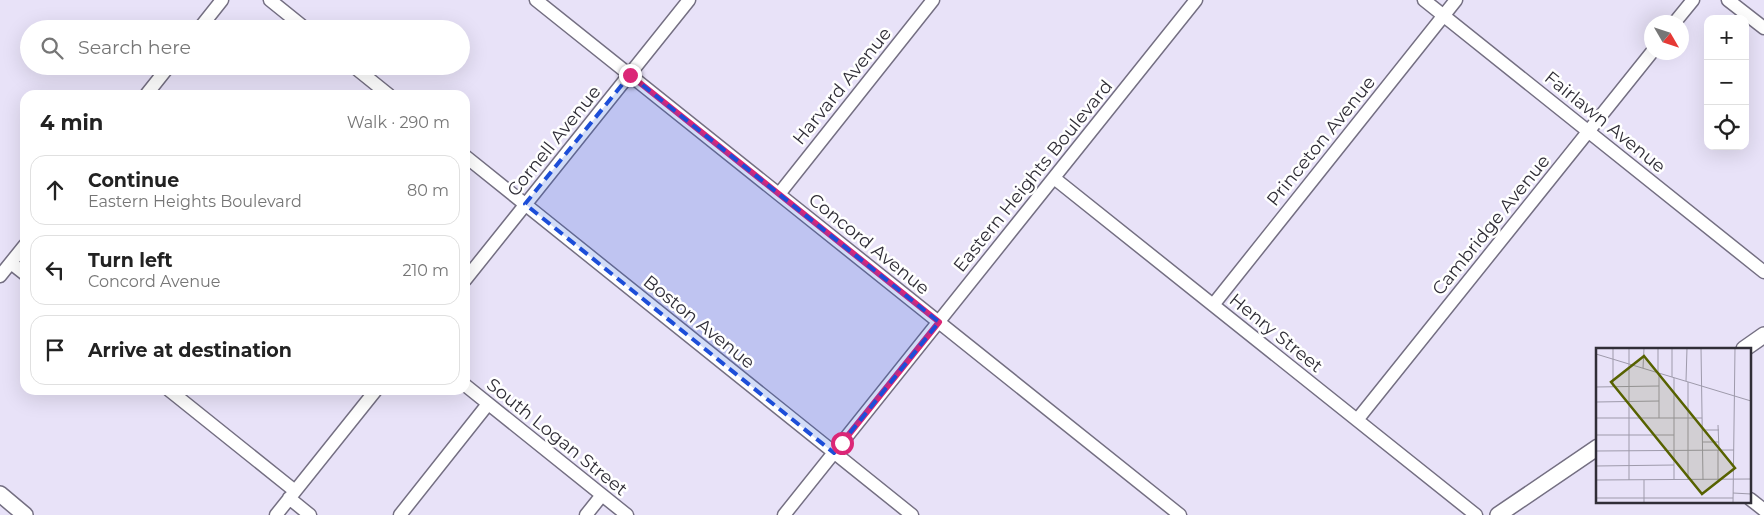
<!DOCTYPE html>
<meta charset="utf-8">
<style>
:root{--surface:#fff;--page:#f2f2f2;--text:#222;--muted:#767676;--line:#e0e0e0}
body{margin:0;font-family:Montserrat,sans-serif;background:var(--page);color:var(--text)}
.controls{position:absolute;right:15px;top:15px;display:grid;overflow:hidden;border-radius:10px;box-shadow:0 5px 20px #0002}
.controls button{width:45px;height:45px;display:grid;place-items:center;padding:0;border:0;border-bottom:1px solid var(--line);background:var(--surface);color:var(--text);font:25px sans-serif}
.compass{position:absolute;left:1644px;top:15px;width:45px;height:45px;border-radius:50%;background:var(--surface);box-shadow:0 5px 20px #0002;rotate:129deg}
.stop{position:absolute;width:15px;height:15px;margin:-11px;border:4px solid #db2777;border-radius:50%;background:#fff}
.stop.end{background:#db2777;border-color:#fff;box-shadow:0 1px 5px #0008}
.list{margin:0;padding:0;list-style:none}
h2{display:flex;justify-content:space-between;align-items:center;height:65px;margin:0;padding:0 20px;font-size:21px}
h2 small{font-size:16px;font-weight:400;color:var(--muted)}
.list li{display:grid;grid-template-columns:32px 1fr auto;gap:15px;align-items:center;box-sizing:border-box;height:70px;margin:0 10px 10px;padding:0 10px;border:1px solid var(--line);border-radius:15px}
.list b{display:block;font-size:19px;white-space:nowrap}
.list p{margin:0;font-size:16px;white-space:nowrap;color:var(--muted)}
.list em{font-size:16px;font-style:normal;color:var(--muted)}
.icon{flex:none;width:28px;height:28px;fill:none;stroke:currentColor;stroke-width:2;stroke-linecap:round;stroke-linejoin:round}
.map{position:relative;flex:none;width:1764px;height:515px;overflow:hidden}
.search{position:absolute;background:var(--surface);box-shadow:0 5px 20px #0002;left:20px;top:20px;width:450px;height:55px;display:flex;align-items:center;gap:12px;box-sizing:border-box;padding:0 18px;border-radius:28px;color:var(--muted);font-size:19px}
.panel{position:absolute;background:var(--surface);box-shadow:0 5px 20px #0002;left:20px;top:90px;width:450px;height:305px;border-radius:15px}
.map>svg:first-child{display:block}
</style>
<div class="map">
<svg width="1764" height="515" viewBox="0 0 1764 515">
<rect width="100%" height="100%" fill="#e8e2f8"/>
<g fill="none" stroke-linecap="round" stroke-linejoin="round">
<defs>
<path id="minor" d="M 270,0 L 306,29
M 536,0 L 1180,515
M 1424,0 L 1764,272
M 1728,0 L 1764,28
M 1675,22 L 1693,0
M 199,29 L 222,0
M 353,66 L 389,95
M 146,95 L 169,66
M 465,156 L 912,515
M 1054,178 L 1476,515
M 779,194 L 933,0
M 11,263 L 25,274
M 0,276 L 25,245
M 465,280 L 689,0
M 1213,305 L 1456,0
M 465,385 L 627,515
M 169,390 L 295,491
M 1357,420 L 1652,52
M 289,498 L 310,515
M 1750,499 L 1764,510
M 276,515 L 376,390
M 400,515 L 488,404
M 586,515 L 602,495
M 784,515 L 1196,0"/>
<path id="tertiary" d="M 1744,349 L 1764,335
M 0,494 L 25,515
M 1498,515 L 1598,447"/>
</defs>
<!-- minor casing -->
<use href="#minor" stroke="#746f82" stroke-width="15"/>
<!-- tertiary casing -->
<use href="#tertiary" stroke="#746f82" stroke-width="18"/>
<!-- minor -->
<use href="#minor" stroke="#fff" stroke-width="12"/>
<!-- tertiary -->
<use href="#tertiary" stroke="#fff" stroke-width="15"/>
</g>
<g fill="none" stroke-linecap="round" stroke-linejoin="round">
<!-- route -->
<path stroke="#db2777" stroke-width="6" d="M 630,75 L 939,322 L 842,443"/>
</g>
<!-- marked area -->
<path fill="#1d4ed8" fill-opacity="0.2" stroke="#1d4ed8" stroke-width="4" stroke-dasharray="10 6" stroke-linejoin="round" d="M 630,75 L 939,322 L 834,453 L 525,204 Z"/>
<g text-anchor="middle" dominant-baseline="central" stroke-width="5" stroke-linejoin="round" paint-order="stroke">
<!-- street labels -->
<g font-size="18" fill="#302e37" stroke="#fff">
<text transform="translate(842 86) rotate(-51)">Harvard Avenue</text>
<text transform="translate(1605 122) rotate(39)">Fairlawn Avenue</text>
<text transform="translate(554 141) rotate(-51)">Cornell Avenue</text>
<text transform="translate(1321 141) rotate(-51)">Princeton Avenue</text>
<text transform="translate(1033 176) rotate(-51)">Eastern Heights Boulevard</text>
<text transform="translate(1491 225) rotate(-51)">Cambridge Avenue</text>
<text transform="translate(869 244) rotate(39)">Concord Avenue</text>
<text transform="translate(699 322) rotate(39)">Boston Avenue</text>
<text transform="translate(1276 333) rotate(39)">Henry Street</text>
<text transform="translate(557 437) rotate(39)">South Logan Street</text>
</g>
</g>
<!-- overview -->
<g transform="translate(1596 348)">
<rect width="155" height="155" fill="#e8e2f8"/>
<path fill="none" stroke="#9e9aab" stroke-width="1" d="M 33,0 L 33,132M 105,0 L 107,132M 0,6 L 155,53M 47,20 L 48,0M 62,25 L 62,0M 63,25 L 63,70M 76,29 L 76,0M 78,30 L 78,132M 90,33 L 91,0M 92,34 L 92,132M 0,39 L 63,38M 17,39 L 17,0M 0,54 L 63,53M 0,70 L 106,70M 122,77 L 123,102M 106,82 L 123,82M 0,87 L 78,87M 106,94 L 123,94M 0,100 L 0,155M 122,102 L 122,132M 0,103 L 138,102M 0,118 L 78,117M 0,132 L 155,131M 48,132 L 48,155M 137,145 L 155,146M 0,150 L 137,150M 137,155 L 139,0"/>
<path fill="#576200" fill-opacity="0.15" stroke="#576200" stroke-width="2.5" d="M 48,8 L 139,120 L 106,146 L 15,34 Z"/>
<rect width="155" height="155" fill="none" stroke="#302e37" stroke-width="2.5"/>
</g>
</svg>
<div class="controls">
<button>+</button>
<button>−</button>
<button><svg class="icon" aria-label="locate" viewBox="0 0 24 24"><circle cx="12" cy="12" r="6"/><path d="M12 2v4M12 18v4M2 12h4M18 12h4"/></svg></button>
</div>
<svg class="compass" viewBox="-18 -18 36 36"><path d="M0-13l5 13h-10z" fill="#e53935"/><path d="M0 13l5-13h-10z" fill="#767676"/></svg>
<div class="stop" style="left:842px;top:443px"></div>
<div class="stop end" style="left:630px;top:75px"></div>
<div class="search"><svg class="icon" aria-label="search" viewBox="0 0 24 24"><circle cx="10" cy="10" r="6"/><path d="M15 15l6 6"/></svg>Search here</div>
<section class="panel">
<h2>4 min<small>Walk · 290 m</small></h2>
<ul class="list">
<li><svg class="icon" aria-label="ahead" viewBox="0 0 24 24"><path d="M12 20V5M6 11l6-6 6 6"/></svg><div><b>Continue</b><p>Eastern Heights Boulevard</p></div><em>80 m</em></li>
<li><svg class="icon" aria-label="left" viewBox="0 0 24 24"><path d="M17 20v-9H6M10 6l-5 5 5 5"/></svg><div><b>Turn left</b><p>Concord Avenue</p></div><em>210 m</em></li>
<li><svg class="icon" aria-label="arrive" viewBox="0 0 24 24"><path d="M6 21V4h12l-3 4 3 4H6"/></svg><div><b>Arrive at destination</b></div></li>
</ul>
</section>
</div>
